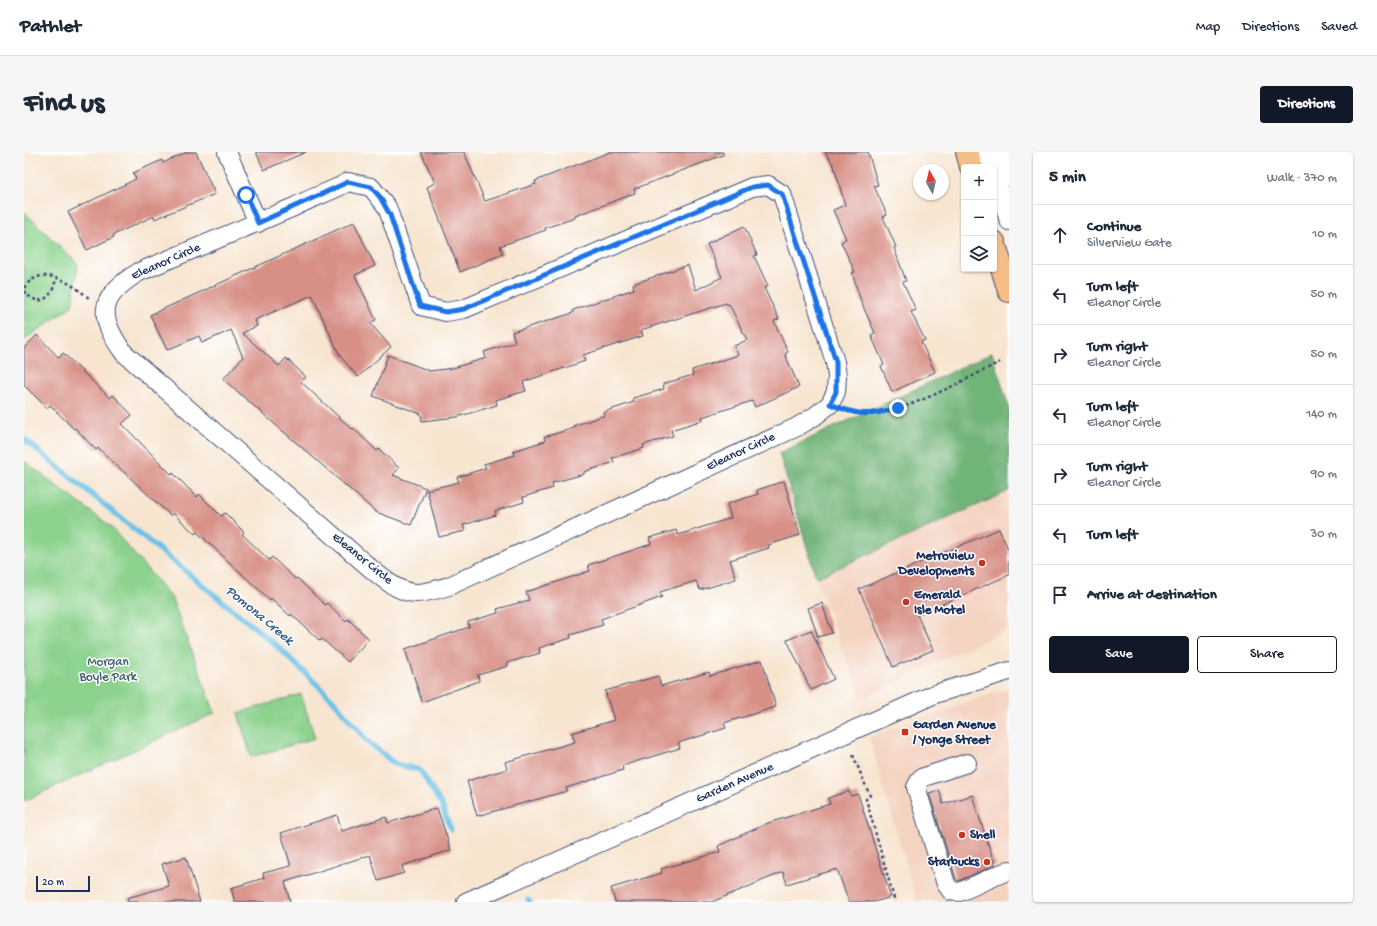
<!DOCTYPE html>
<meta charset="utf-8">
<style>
:root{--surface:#fff;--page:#f6f6f7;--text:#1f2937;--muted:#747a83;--line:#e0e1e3;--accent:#111827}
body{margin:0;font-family:"Gochi Hand",sans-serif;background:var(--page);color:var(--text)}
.controls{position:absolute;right:12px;top:12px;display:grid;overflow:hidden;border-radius:4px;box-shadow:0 1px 3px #0004}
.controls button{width:36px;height:36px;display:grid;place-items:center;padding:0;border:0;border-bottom:1px solid var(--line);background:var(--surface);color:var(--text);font:20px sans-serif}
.compass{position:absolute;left:889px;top:12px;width:36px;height:36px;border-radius:50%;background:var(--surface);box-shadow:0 1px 3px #0004;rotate:352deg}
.scale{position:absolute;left:12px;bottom:10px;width:54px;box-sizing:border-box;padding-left:4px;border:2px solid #1b2f5e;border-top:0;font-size:11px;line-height:14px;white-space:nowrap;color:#1b2f5e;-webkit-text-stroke:3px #fff;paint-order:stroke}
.stop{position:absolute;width:12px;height:12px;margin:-9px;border:3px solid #1a73e8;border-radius:50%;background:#fff}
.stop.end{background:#1a73e8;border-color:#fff;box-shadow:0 1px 4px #0008}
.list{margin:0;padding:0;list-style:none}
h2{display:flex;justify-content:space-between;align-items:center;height:52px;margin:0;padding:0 16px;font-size:17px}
h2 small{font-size:13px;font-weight:400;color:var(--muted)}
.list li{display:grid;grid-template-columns:26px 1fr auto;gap:12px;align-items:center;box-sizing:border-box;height:60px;padding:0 16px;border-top:1px solid var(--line)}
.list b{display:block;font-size:15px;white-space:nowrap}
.list p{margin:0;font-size:13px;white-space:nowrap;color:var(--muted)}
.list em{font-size:13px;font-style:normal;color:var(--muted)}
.actions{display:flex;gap:8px;padding:12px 16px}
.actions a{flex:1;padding:9px 0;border:1px solid var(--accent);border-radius:4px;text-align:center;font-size:14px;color:var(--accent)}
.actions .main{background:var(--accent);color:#fff}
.icon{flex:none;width:22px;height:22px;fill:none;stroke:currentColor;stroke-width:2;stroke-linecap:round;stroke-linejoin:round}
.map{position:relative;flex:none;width:985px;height:750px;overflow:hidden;border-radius:4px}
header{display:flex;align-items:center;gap:24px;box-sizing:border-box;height:56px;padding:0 20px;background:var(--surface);border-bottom:1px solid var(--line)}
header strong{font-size:19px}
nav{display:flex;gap:22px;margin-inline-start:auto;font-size:14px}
.intro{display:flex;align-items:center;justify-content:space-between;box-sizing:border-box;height:96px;padding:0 24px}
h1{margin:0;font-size:28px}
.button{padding:10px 18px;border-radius:4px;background:var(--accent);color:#fff;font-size:14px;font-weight:700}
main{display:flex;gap:24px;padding:0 24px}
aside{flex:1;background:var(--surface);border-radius:4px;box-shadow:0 1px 3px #0004}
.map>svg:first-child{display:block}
</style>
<header>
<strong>Pathlet</strong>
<nav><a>Map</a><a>Directions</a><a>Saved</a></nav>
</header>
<div class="intro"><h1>Find us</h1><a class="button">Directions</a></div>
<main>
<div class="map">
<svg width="985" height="750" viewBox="0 0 985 750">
<rect width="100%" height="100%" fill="#fff"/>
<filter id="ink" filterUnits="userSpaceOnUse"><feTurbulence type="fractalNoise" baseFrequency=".025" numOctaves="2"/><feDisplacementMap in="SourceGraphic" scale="8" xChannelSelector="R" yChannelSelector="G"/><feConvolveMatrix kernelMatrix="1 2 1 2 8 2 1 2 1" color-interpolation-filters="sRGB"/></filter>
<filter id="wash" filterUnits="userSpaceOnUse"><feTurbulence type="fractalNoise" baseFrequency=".012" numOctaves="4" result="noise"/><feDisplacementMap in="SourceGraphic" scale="16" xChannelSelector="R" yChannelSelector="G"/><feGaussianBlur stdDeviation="0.9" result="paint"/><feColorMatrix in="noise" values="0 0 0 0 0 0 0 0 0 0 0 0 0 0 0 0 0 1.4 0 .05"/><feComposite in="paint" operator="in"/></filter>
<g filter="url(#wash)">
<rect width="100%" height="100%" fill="#f7e5d0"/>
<!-- built -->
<path fill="#f4d3c1" d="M 985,339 L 985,476 L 837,547 L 792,426 Z
M 985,536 L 985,750 L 893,750 L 845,585 Z"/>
<!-- green -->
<path fill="#8cd28d" stroke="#548076" d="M 0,60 L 54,112 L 48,154 L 0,188 Z
M 0,309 L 86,374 L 147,445 L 191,561 L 0,649 Z
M 277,542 L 291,586 L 227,605 L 214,561 Z"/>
<!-- forest -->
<path fill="#71b478" stroke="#46726b" d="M 968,201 L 985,255 L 985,339 L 792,426 L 755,301 Z"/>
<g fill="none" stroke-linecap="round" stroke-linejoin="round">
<!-- stream -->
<path stroke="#6ac2e7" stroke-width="5.5" d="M 0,287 L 253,494 L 309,548 L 344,590 L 371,612 L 396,618 L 417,652 L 427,678
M 504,748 L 506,750"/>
</g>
<g id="blocks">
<!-- building -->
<path fill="#d89086" d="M 163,0 L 172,0 L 191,42 L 131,67 L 130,64 L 89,83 L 90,85 L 63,98 L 44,60 L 112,27 L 109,21 L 138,8 L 139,11 Z
M 232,0 L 282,0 L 240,18 Z
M 397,0 L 440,0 L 461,49 L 512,32 L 511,29 L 586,0 L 699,0 L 699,3 L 610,37 L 611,41 L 551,64 L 551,66 L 521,76 L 522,78 L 476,94 L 479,102 L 436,120 L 403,35 L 411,31 Z
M 801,0 L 844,0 L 854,33 L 850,34 L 863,63 L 859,65 L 872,95 L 870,96 L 882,129 L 879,130 L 892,158 L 887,160 L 901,188 L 897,190 L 911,220 L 868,240 L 857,214 L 860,213 L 847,183 L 851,181 L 838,152 L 828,121 L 831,120 L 817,90 L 822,87 L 809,58 L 821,53 L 810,14 Z
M 330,70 L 351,114 L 331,123 L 352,168 L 346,171 L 367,195 L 334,225 L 316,204 L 288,143 L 231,168 L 233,174 L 218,181 L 255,214 L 262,206 L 282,225 L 277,230 L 328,277 L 329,276 L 353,299 L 355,297 L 375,316 L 369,323 L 402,336 L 387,373 L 352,360 L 199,227 L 219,205 L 207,178 L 178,191 L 175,184 L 143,198 L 126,163 Z
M 720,74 L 733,103 L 730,104 L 744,134 L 740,136 L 755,167 L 750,169 L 764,200 L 761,202 L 775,235 L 731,255 L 728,249 L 678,265 L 679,268 L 647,278 L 649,284 L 619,293 L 620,296 L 588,306 L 590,310 L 560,320 L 560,322 L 528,331 L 529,336 L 499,345 L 500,350 L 471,359 L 472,363 L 439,373 L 441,379 L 415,385 L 403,338 L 435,330 L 433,325 L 462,316 L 460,312 L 491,303 L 489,299 L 521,289 L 520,285 L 550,276 L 549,274 L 581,263 L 580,260 L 610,250 L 609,246 L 640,237 L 639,232 L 669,223 L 668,218 L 714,203 L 710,194 L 723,188 L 705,152 L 703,153 L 702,151 L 617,178 L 619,184 L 559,203 L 561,209 L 499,230 L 502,239 L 472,248 L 473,253 L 433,265 L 398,269 L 397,262 L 349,244 L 364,203 L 406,219 L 429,216 L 462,206 L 460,200 L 491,190 L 488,180 L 549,161 L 549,158 L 610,137 L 609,132 L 664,113 L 672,138 L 698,125 L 683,92 Z
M 13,183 L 35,206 L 39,201 L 86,246 L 89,243 L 108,263 L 98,272 L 148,323 L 149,321 L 173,345 L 175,342 L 197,364 L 201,361 L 220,380 L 218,382 L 245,408 L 248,405 L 271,427 L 273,426 L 301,453 L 303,451 L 322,469 L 324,467 L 345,487 L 324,510 L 298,487 L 296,489 L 267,462 L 266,464 L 247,446 L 246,448 L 173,380 L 171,382 L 149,361 L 147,364 L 74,296 L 72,298 L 51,276 L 50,277 L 26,253 L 23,256 L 0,233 L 0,196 Z
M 760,329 L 776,383 L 744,393 L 745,396 L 706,408 L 712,427 L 676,438 L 672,429 L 636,440 L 638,445 L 577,467 L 579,473 L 546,483 L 547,486 L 515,496 L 516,501 L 483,511 L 484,514 L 454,523 L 455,529 L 398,550 L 381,497 L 445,475 L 444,470 L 474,461 L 473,457 L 505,448 L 502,440 L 566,419 L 564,413 L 627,392 L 625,386 L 652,378 L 654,383 L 707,366 L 703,352 L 734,342 L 733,338 Z
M 975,377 L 985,399 L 985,423 L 893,463 L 909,498 L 869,515 L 835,437 Z
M 798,451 L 808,481 L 794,485 L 784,456 Z
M 787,478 L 810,527 L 787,538 L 763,488 Z
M 738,508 L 752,555 L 700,571 L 702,576 L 654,591 L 656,596 L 598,614 L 599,618 L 542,636 L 543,639 L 453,664 L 443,629 L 483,617 L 481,610 L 551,590 L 548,581 L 590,568 L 581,539 L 634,524 L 637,534 L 685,520 L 686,524 Z
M 915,638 L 919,652 L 948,643 L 971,713 L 934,729 L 932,727 L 905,641 Z
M 825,639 L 827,644 L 834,642 L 867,745 L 850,750 L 825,750 L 813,717 L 763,732 L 759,720 L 688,750 L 591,750 L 587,736 L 638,721 L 637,717 L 696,700 L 694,694 L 744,671 L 806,652 L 804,646 Z
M 413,656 L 427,698 L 378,714 L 380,721 L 354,729 L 346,703 L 261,730 L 266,750 L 211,750 L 207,736 L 240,726 L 239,721 L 267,714 L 257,681 L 313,663 L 318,679 L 362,665 L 364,671 Z
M 162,705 L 176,750 L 104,750 L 103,746 L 145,734 L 138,712 Z"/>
</g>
</g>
<g filter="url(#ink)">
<use href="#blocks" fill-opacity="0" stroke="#3c4a6f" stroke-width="1"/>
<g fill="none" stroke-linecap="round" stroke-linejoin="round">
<defs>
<g id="minor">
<path d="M 203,0 L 234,71"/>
<path d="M 963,0 L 968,15"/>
<path d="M 977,0 L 985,25"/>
<path d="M 970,21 L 985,69"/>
<path d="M 324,30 L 347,35 L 363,55 L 397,154 L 422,160 L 440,157 L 728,35 L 744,33 L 758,42 L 811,210 L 813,224 L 812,240 L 806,252 L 791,264 L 773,275 L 425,434 C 415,437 402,441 391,441 C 372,440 352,421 338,409 L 100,201 C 73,164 74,145 115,120 L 270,55 C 288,45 307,40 324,30 Z"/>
<path d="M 943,611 L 897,626 L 892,635 L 922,732 L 927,739 L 936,740 L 985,718"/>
<path id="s1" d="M 442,750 L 911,542 L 985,519"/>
</g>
<path id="major" d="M 943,0 L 947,15
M 970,90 L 985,139"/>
</defs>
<!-- minor casing -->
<use href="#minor" stroke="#3c4a6f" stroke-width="20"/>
<!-- major casing -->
<use href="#major" stroke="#3c4a6f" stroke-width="24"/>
<!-- path -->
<path stroke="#3c4a6f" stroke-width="2.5" stroke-dasharray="3 3" stroke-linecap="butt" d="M 0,136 C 17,110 49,132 66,147
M 0,139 C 16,158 29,145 32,126
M 823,259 C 860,275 941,227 976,210
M 829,603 L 846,644 L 842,647 L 871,750"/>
<!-- minor -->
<use href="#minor" stroke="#fff" stroke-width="18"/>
<!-- major -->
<use href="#major" stroke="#f6be87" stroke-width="22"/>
</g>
</g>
<g fill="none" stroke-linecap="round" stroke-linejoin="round" filter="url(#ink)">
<!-- route -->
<path stroke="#1a73e8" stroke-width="5" d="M 222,43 L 234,71 L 324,30 L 347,35 L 356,45 L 366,63 L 396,154 L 422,160 L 440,157 L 728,35 L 744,33 L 758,42 L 812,210 L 812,240 L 806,252 C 835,264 844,264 874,256"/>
</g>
<!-- markers -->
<g fill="#c8321e" stroke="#fff" stroke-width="1.5">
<circle cx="958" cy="411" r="4"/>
<circle cx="882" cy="450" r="4"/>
<rect x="877" y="576" width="8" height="8" rx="2"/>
<circle cx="938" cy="683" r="4"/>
<circle cx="963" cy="710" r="4"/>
</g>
<g text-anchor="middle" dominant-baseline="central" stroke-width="3" stroke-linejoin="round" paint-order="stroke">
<!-- street labels -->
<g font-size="13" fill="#1b2f5e" stroke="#fff">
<text transform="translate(142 110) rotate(-24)">Eleanor Circle</text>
<text transform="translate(717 300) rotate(-25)">Eleanor Circle</text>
<text transform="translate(338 407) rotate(39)">Eleanor Circle</text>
<text stroke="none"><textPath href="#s1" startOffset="294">Garden Avenue</textPath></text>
</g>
<!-- poi labels -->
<g font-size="13" font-weight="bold" fill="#1b2f5e" stroke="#fff" text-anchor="start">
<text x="950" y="404" text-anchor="end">Metroview<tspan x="950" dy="15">Developments</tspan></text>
<text x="890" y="443">Emerald<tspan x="890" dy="15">Isle Motel</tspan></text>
<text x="889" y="573">Garden Avenue<tspan x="889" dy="15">/ Yonge Street</tspan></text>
<text x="946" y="683">Shell</text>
<text x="955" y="710" text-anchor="end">Starbucks</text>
</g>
<!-- park labels -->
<g font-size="13" fill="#3d606c" stroke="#fff">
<text x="84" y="510">Morgan<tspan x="84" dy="15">Boyle Park</tspan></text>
</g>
<!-- water labels -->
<g font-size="14" font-style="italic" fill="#335b87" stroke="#fff">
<text transform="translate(235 464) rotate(40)">Pomona Creek</text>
</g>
</g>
</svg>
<div class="controls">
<button>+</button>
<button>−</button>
<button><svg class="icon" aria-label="layers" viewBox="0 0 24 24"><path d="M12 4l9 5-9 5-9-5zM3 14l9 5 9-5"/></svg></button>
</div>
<svg class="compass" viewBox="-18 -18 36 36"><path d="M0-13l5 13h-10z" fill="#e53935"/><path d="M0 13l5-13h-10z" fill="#747a83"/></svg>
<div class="scale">20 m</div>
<div class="stop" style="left:222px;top:43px"></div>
<div class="stop end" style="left:874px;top:256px"></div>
</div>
<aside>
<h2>5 min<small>Walk · 370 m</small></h2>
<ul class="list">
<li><svg class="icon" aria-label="ahead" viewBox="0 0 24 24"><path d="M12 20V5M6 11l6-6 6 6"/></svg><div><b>Continue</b><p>Silverview Gate</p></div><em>10 m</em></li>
<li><svg class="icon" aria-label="left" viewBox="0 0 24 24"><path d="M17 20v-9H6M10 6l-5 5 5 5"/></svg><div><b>Turn left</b><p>Eleanor Circle</p></div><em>50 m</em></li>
<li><svg class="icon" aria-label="right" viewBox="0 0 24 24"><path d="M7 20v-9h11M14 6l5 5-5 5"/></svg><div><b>Turn right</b><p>Eleanor Circle</p></div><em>50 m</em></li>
<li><svg class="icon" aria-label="left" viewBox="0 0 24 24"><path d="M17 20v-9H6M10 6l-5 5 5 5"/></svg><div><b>Turn left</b><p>Eleanor Circle</p></div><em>140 m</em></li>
<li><svg class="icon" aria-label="right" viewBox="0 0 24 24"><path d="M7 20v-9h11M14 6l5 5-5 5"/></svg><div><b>Turn right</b><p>Eleanor Circle</p></div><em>90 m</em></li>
<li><svg class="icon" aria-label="left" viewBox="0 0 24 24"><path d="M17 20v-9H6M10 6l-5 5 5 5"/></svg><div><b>Turn left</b></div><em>30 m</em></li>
<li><svg class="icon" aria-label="arrive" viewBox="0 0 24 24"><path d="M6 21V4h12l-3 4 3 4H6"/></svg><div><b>Arrive at destination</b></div></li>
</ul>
<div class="actions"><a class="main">Save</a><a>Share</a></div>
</aside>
</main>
